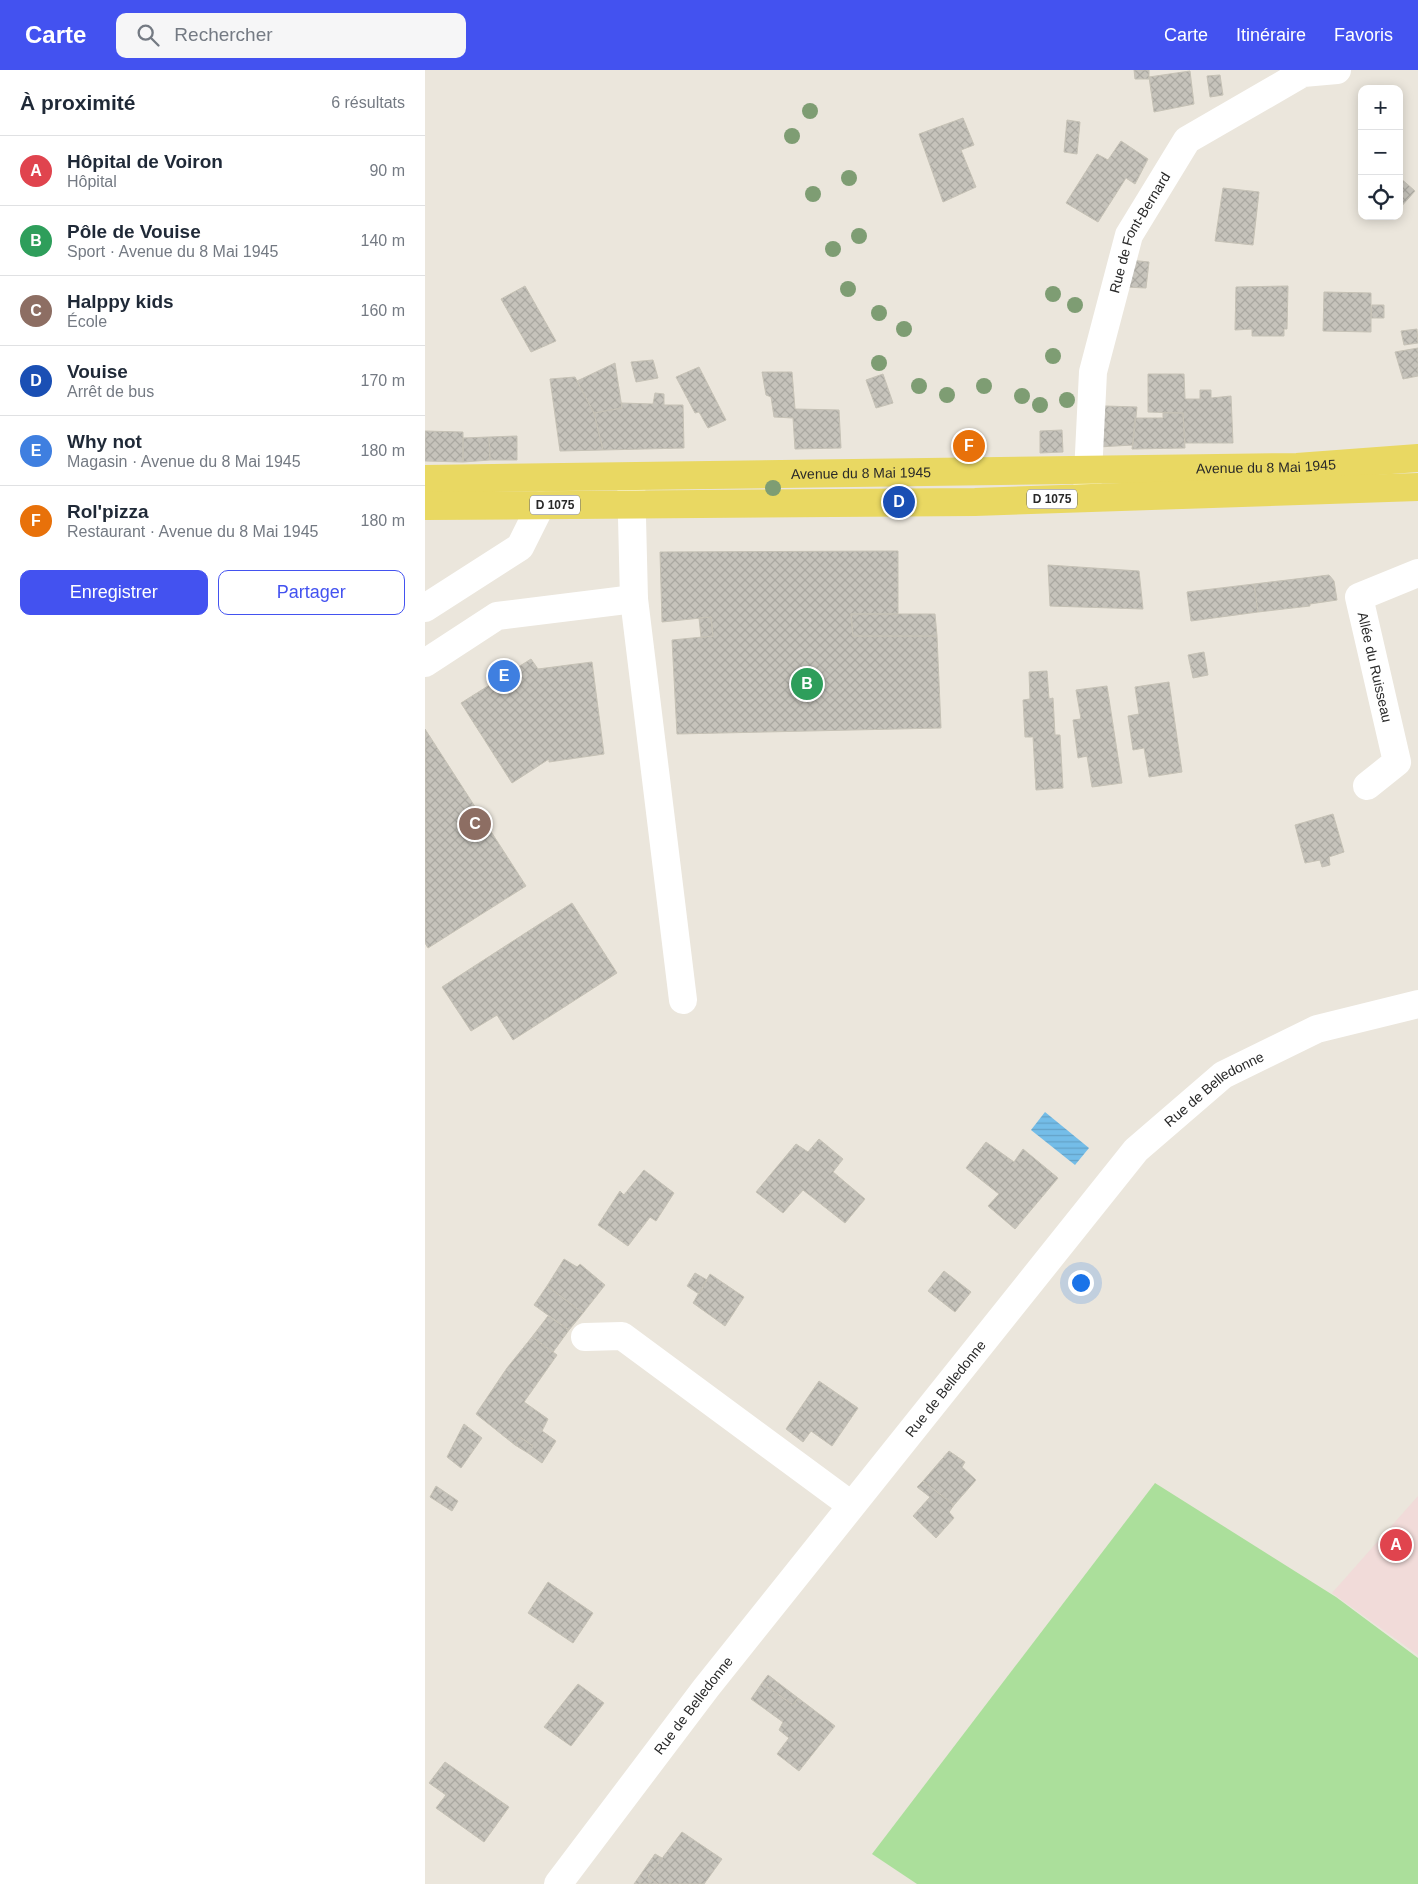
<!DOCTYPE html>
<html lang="fr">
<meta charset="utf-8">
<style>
:root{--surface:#fff;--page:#f6f6f7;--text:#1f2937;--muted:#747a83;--line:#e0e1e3;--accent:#4352f0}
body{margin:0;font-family:Helvetica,sans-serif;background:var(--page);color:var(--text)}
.controls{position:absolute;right:15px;top:15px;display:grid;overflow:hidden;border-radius:10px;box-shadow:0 2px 12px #0003}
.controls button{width:45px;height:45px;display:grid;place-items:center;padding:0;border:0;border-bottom:1px solid var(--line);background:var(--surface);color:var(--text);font:25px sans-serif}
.you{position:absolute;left:655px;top:1212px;width:18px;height:18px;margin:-12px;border:4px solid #fff;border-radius:50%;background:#1a73e8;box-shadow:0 0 0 8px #1a73e833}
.badge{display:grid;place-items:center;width:32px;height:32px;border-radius:50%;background:var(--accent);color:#fff;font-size:16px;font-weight:700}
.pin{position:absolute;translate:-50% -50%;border:2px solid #fff;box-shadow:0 1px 5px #0006}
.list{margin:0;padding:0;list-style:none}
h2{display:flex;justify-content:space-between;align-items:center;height:65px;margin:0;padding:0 20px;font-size:21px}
h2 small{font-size:16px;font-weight:400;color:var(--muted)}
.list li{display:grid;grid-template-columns:32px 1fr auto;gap:15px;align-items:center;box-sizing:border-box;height:70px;padding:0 20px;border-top:1px solid var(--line)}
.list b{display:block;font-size:19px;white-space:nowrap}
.list p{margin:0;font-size:16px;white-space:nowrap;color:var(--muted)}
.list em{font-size:16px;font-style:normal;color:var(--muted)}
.actions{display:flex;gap:10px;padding:15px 20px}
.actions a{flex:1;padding:11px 0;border:1px solid var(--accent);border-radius:10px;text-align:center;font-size:18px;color:var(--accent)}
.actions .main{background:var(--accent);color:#fff}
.icon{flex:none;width:28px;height:28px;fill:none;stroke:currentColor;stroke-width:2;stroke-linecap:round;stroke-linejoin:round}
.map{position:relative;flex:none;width:993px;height:1814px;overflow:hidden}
header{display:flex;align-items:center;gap:30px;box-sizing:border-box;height:70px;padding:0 25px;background:var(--accent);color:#fff}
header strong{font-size:24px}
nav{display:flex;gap:28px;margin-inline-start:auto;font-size:18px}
.search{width:350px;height:45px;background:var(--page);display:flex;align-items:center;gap:12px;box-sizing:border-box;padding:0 18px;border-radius:10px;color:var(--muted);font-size:19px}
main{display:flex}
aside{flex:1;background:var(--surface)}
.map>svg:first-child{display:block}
</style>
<header>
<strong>Carte</strong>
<div class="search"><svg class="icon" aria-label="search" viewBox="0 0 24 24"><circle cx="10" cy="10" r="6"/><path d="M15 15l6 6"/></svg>Rechercher</div>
<nav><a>Carte</a><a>Itinéraire</a><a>Favoris</a></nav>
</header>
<main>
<aside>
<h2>À proximité<small>6 résultats</small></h2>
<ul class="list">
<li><span class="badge" style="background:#e0444e">A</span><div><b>Hôpital de Voiron</b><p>Hôpital</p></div><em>90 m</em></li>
<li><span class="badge" style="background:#2e9e5b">B</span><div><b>Pôle de Vouise</b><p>Sport · Avenue du 8 Mai 1945</p></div><em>140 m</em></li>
<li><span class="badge" style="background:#8d6e63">C</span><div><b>Halppy kids</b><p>École</p></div><em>160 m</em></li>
<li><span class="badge" style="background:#1a4fb4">D</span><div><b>Vouise</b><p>Arrêt de bus</p></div><em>170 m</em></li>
<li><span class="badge" style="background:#3f7fe0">E</span><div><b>Why not</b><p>Magasin · Avenue du 8 Mai 1945</p></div><em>180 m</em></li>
<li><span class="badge" style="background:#e8710a">F</span><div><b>Rol'pizza</b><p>Restaurant · Avenue du 8 Mai 1945</p></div><em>180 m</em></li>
</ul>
<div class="actions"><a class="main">Enregistrer</a><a>Partager</a></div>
</aside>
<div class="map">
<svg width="993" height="1814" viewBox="0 0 993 1814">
<defs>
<pattern id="water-rules" width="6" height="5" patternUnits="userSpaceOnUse" patternTransform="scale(1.25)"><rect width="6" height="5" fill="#74bde8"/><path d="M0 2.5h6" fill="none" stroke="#64a2c7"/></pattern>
<pattern id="building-cross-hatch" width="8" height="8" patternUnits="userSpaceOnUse" patternTransform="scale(1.25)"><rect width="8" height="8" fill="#c6c3bb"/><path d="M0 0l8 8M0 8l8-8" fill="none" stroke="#aaa8a1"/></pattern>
</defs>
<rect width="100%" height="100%" fill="#ebe6dc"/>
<!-- medical -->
<path fill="#f1dbd9" d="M 993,1426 L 993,1585 L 907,1523 Z"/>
<!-- grass -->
<path fill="#abdf9b" d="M 730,1413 L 911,1527 L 993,1588 L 993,1814 L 492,1814 L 447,1784 Z"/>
<!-- water -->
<path fill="url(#water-rules)" d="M 620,1042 L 664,1078 L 650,1095 L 606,1060 Z"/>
<!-- building -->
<path fill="url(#building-cross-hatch)" stroke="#c6c2b6" d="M 709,0 L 724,0 L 724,9 L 710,9 Z
M 765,1 L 769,34 L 729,42 L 724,7 Z
M 795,5 L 798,25 L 785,27 L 782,6 Z
M 538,48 L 549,75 L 536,80 L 551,117 L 518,132 L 494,64 Z
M 642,50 L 655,52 L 652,84 L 639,82 Z
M 696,71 L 723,89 L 710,114 L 701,108 L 673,152 L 641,133 L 672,84 L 683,90 Z
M 974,107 L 990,121 L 975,138 L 974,137 Z
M 798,118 L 834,122 L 828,175 L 790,171 Z
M 704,190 L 724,192 L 721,218 L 700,217 Z
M 100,216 L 131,271 L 106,282 L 76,229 Z
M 863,216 L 862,259 L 859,259 L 859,266 L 827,266 L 827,259 L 810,260 L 811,217 Z
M 899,222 L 946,223 L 946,262 L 898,261 Z
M 947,235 L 959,235 L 959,248 L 946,248 Z
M 992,259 L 993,273 L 979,275 L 976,261 Z
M 993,278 L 993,306 L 978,309 L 970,282 Z
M 228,290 L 233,308 L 211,312 L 206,292 Z
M 190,293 L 197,338 L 169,343 L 152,311 Z
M 274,297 L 301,350 L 283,358 L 274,342 L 270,343 L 251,307 Z
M 337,302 L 367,302 L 370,339 L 414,340 L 416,378 L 370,379 L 368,348 L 349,347 L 346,327 L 341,325 Z
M 458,304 L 468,333 L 451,338 L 441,310 Z
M 723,304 L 759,304 L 760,329 L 775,329 L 775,320 L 786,320 L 786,328 L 806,326 L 808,373 L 760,373 L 758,343 L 723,342 Z
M 150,307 L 169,343 L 178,380 L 135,381 L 125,309 Z
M 230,323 L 239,324 L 239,335 L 258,335 L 259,378 L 178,380 L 169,343 L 197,338 L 196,333 L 228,334 Z
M 680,336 L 712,337 L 708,375 L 673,377 Z
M 738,343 L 758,343 L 760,378 L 707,379 L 710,348 L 738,348 Z
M 637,360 L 638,382 L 615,383 L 615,361 Z
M 0,361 L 38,362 L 38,392 L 0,391 Z
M 92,366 L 92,390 L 65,390 L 64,367 Z
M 64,367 L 65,390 L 38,392 L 38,368 Z
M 473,481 L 473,544 L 426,544 L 428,566 L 512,566 L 516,658 L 252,664 L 247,570 L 288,566 L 286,547 L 237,552 L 235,482 Z
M 623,495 L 714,501 L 718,539 L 625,536 Z
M 904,505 L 909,511 L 912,530 L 885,534 L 885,536 L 833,542 L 829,514 Z
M 829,514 L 833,542 L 766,551 L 762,522 Z
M 426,544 L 510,544 L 512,566 L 428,566 Z
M 286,547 L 288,566 L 276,567 L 274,548 Z
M 779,582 L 783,605 L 768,608 L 763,585 Z
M 106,589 L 113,599 L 167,592 L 179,684 L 124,692 L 124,689 L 87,713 L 36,633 Z
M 622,601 L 624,629 L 628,628 L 630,665 L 635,665 L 638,718 L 611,720 L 608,667 L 600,667 L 598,630 L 605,629 L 604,602 Z
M 744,612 L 757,702 L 724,707 L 719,678 L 708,680 L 703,646 L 714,644 L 710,617 Z
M 682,616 L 697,713 L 667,717 L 662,686 L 653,688 L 648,650 L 656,649 L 651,620 Z
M 0,659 L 101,816 L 3,878 L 0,873 Z
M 908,744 L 919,782 L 904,787 L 905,795 L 897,797 L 895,790 L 880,793 L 870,755 Z
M 147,833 L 192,903 L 88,970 L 72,945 L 46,961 L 17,917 Z
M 394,1069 L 418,1089 L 408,1102 L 440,1129 L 420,1153 L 378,1120 L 358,1143 L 331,1122 L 371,1074 L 383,1082 Z
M 561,1072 L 589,1092 L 598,1079 L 633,1108 L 590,1159 L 563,1136 L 574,1124 L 541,1098 Z
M 219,1100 L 249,1123 L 231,1151 L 225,1147 L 203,1176 L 173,1155 L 195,1121 L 199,1125 Z
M 139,1189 L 152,1197 L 155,1194 L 180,1215 L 158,1243 L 122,1216 Z
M 519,1201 L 546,1222 L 530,1242 L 503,1221 Z
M 270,1203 L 282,1210 L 274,1224 L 262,1216 Z
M 285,1204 L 319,1227 L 300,1256 L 268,1233 Z
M 122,1216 L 158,1243 L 144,1260 L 109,1235 Z
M 123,1246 L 144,1260 L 128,1282 L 107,1267 Z
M 107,1267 L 132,1285 L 99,1332 L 123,1349 L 117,1361 L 131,1371 L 117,1393 L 103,1383 L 108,1376 L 95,1367 L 90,1375 L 51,1344 L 82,1298 Z
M 394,1311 L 433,1338 L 407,1376 L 386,1361 L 378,1372 L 361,1359 Z
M 39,1354 L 57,1368 L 36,1398 L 22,1387 Z
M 95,1367 L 108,1376 L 103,1383 L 90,1375 Z
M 524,1381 L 540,1392 L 537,1397 L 551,1410 L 529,1435 L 498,1411 Z
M 498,1411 L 529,1435 L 524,1442 L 529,1448 L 511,1468 L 488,1446 L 505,1427 L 492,1417 Z
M 11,1416 L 33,1431 L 27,1441 L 5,1427 Z
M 123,1512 L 168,1543 L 148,1573 L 103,1543 Z
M 343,1605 L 373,1628 L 368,1635 L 337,1613 Z
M 337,1613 L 368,1635 L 373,1628 L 410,1656 L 374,1701 L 352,1684 L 364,1668 L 354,1660 L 358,1652 L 326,1629 Z
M 153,1614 L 179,1633 L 146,1676 L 119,1657 Z
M 20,1692 L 84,1737 L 59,1772 L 11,1738 L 21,1725 L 4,1713 Z
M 257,1762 L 297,1789 L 279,1814 L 233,1814 L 223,1807 Z
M 230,1784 L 237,1788 L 223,1807 L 233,1814 L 209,1814 Z"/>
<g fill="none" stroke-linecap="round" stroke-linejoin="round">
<!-- minor -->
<g stroke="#fff" stroke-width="28">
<path d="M 206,407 L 209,529 L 258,930"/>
<path id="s1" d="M 662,424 L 668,302 L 704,165 L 762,70 L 878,3 L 912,0"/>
<path d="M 0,538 L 95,477 L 116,435"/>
<path d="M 0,593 L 72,546 L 209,529"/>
<path d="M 942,716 L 972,692 L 934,527 L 993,503"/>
<path d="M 160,1267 L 197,1266 L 426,1435"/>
<path id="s2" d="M 133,1814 L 281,1618 L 711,1080 L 798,1005 L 892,959 L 993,934"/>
</g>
<!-- major -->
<g stroke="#e9d862" stroke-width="28">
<path id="s3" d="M 0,409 L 872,397 L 993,388"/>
<path d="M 0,436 L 550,432 L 993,417"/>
</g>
</g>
<!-- trees -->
<g fill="#7e9d73">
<circle cx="385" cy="41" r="8"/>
<circle cx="367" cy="66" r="8"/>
<circle cx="424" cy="108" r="8"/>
<circle cx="388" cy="124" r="8"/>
<circle cx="434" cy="166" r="8"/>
<circle cx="408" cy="179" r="8"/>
<circle cx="423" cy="219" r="8"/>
<circle cx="628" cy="224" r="8"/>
<circle cx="650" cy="235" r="8"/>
<circle cx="454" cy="243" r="8"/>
<circle cx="479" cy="259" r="8"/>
<circle cx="628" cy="286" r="8"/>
<circle cx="454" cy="293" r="8"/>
<circle cx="494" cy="316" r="8"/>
<circle cx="559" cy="316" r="8"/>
<circle cx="522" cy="325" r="8"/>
<circle cx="597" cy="326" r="8"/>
<circle cx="642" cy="330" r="8"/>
<circle cx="615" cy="335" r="8"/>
<circle cx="348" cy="418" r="8"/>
</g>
<g text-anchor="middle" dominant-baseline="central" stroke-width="4.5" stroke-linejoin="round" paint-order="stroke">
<!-- shield labels -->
<g fill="#fff" stroke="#696969" stroke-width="1">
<rect x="602" y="419.5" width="50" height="19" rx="4"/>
<rect x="105" y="425.5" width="50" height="19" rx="4"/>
</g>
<g font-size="12" font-weight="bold" fill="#292929">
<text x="627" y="429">D 1075</text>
<text x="130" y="435">D 1075</text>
</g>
<!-- street labels -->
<g font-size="14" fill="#292929" stroke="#fff">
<text stroke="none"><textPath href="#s1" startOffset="270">Rue de Font-Bernard</textPath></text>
<text stroke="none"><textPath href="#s3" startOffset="841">Avenue du 8 Mai 1945</textPath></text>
<text stroke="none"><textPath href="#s3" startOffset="436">Avenue du 8 Mai 1945</textPath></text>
<text transform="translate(950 597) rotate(77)">Allée du Ruisseau</text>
<text stroke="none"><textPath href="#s2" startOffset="1034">Rue de Belledonne</textPath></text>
<text stroke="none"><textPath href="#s2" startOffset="629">Rue de Belledonne</textPath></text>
<text stroke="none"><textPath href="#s2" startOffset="224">Rue de Belledonne</textPath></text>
</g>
</g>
</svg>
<div class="controls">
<button>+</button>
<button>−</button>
<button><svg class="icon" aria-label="locate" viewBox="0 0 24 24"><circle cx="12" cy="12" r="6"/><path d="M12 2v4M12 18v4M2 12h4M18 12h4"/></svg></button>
</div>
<div class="you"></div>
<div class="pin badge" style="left:971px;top:1475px;background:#e0444e">A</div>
<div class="pin badge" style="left:382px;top:614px;background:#2e9e5b">B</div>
<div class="pin badge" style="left:50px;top:754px;background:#8d6e63">C</div>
<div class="pin badge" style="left:474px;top:432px;background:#1a4fb4">D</div>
<div class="pin badge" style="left:79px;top:606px;background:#3f7fe0">E</div>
<div class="pin badge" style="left:544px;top:376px;background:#e8710a">F</div>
</div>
</main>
